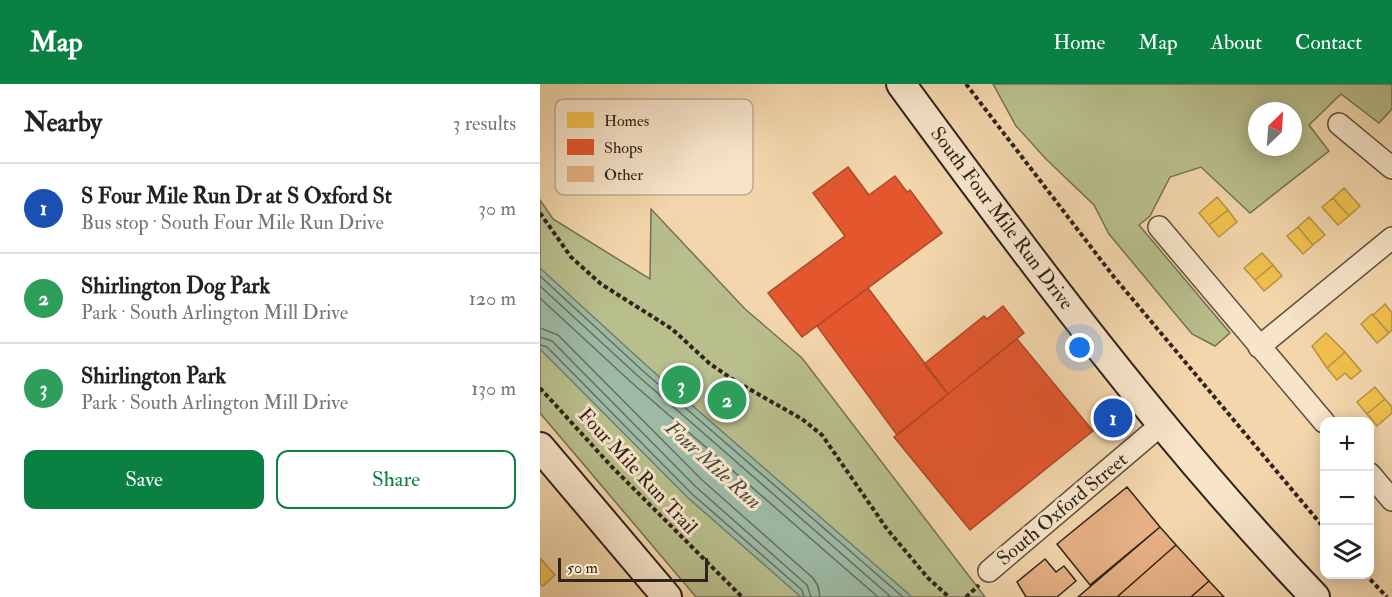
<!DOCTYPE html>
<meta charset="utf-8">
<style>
:root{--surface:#fff;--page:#f6f6f6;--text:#222;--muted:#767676;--line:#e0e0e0;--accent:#0b8043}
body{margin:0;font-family:"IM FELL Double Pica",serif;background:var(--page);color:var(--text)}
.controls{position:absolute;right:18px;bottom:18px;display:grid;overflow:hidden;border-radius:12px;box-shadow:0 3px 15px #0003}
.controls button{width:54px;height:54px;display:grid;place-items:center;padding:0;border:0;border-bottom:2px solid var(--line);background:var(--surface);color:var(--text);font:30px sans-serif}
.compass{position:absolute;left:708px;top:18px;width:54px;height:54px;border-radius:50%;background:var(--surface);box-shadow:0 3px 15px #0003;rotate:25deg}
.scale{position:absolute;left:18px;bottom:15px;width:150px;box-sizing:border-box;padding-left:6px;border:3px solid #2e2419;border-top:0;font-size:16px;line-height:21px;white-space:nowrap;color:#2e2419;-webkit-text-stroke:4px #f7e4c9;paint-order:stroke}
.you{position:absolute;left:540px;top:264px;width:21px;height:21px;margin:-15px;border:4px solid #fff;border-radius:50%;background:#1a73e8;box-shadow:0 0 0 9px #1a73e833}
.badge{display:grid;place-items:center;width:39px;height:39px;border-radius:50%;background:var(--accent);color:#fff;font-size:20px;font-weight:700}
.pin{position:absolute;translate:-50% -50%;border:3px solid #fff;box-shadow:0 2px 6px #0006}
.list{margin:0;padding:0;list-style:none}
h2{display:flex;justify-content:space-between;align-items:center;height:78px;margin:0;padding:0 24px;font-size:26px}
h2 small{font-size:20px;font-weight:400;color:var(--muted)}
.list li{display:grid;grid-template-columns:39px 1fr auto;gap:18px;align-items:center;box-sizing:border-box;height:90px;padding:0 24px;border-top:2px solid var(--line)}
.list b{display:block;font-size:22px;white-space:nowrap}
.list p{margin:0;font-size:20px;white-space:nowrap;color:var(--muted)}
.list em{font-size:20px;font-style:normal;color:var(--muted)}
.actions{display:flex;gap:12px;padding:18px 24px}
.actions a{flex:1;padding:14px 0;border:2px solid var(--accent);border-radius:12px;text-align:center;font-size:21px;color:var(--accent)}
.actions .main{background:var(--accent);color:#fff}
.icon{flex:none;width:33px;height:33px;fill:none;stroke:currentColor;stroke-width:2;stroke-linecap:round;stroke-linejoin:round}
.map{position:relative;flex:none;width:852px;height:513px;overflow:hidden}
header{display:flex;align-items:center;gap:36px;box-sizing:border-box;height:84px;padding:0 30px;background:var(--accent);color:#fff}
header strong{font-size:28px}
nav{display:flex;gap:33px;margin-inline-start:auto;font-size:21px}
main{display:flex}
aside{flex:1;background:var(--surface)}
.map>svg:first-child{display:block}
</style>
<header>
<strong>Map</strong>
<nav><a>Home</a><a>Map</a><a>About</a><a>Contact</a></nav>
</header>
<main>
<aside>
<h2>Nearby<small>3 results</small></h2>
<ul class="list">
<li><span class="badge" style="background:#1a4fb4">1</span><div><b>S Four Mile Run Dr at S Oxford St</b><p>Bus stop · South Four Mile Run Drive</p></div><em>30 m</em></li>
<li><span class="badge" style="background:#2e9e5b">2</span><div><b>Shirlington Dog Park</b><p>Park · South Arlington Mill Drive</p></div><em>120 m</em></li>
<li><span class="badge" style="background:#2e9e5b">3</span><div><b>Shirlington Park</b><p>Park · South Arlington Mill Drive</p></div><em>130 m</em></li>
</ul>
<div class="actions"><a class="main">Save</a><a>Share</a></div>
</aside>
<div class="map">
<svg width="852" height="513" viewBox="0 0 852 513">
<rect width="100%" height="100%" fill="#f3d6ac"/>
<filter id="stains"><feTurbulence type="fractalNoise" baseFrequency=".00333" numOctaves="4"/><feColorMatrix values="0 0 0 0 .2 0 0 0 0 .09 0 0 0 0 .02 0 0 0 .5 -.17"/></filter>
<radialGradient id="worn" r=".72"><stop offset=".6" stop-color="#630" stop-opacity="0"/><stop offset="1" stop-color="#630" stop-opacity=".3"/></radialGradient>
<!-- green -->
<path fill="#b8be8c" stroke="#737152" stroke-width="1.5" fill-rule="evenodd" d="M 453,0 L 852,0 L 852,25 L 839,39 L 801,10 L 769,41 L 789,67 L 710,129 L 661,83 L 630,93 L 610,132 L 599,141 L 690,249 L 675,262 L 652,250 L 569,150 L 554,121 L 506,75 L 476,42 ZM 717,27 L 753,27 L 753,63 L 717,63 Z
M 0,116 L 13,135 L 110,195 L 111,125 L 205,225 L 262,274 L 445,513 L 156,513 L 0,329 Z"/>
<!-- water -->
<path fill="#9dbaa5" stroke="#717e6d" stroke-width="1.5" d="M 0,184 L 107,282 L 372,513 L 261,513 L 147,413 L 0,265 Z"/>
<!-- homes -->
<path fill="#f2c14e" stroke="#b7923e" stroke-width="1.5" d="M 804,104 L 820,122 L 809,132 L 793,114 Z
M 677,113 L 688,126 L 669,141 L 659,129 Z
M 793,114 L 809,132 L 798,141 L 782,123 Z
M 688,126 L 697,138 L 679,153 L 669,141 Z
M 769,133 L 785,151 L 773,161 L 758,143 Z
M 758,143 L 773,161 L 763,170 L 747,152 Z
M 722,169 L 733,181 L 715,196 L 704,184 Z
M 733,181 L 742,192 L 724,207 L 715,196 Z
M 845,220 L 852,229 L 852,246 L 849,249 L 833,231 Z
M 832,230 L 849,249 L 837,259 L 821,240 Z
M 786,249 L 805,268 L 787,284 L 772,262 Z
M 805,268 L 821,287 L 811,295 L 805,289 L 797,296 L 787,284 Z
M 835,303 L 845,315 L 827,330 L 817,318 Z
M 845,315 L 852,323 L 852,329 L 837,342 L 827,330 Z
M 0,474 L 15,491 L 3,502 L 0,500 Z"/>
<!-- shops -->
<path fill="#e4572e" stroke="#ad4828" stroke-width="1.5" d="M 308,83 L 329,111 L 355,92 L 367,108 L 370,106 L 402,149 L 262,253 L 228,209 L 305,152 L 273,109 Z
M 328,204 L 408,310 L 357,351 L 277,242 Z
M 463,222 L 484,249 L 408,310 L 384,280 L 444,232 L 447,235 Z
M 477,255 L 553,347 L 430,446 L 354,353 Z"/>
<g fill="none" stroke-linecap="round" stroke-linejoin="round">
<!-- shore -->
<path stroke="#666f5f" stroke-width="1.5" d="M 0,192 L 103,287 L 363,513
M 0,202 L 98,292 L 351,513
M 0,214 L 92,299 L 338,513
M 0,244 L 18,251 L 162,396 L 273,494 L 278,502 L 280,513
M 0,253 L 12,257 L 156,403 L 267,501 L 271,513
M 0,261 L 7,263 L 151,409 L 262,506 L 264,513"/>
</g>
<!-- building -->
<path fill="#e7b185" stroke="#2e2419" stroke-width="1.5" d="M 587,403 L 620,443 L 550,501 L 517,460 Z
M 620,443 L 636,461 L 577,513 L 538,513 Z
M 636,461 L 669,497 L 651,513 L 577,513 Z
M 505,475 L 516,488 L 524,482 L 536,497 L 517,513 L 486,513 L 477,498 Z
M 669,497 L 684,513 L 651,513 Z"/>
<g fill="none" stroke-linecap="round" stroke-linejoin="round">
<defs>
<path id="street" d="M 799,40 L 852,84
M 619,143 L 784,338
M 719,263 L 852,154
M 830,390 L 852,416
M 449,487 L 622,340"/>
<path id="secondary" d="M 361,0 C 491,177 623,354 775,513
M 0,363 L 127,513"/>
</defs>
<!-- street casing -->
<use href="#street" stroke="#5f503e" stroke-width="24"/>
<!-- secondary casing -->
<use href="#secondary" stroke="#2e2419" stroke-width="32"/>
<!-- path -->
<path stroke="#2e2419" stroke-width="4" stroke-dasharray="4.5 3" stroke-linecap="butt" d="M 426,0 L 574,193 L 784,444
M 0,129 L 31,173 L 61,200 L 132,245 L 169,279 L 195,297 L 262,335 L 282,351 L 347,445 L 388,494 L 409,513
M 0,304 L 72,383 L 202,513
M 825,490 L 847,513
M 426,513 L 439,501"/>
<!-- street -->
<use href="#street" stroke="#f7e4c9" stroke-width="21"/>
<!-- secondary -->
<use href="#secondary" stroke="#f7e4c9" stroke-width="28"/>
</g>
<g text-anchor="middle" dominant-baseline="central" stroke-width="6" stroke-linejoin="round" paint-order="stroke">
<!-- street labels -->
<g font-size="20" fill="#2e2419" stroke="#f7e4c9">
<text transform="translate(462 134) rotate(53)">South Four Mile Run Drive</text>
<text transform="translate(98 387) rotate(47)">Four Mile Run Trail</text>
<text transform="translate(522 425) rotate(-40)">South Oxford Street</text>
</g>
<!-- water labels -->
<g font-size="21" font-style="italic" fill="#4f5143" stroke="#f7e4c9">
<text transform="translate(173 381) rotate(42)">Four Mile Run</text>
</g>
</g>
<!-- legend -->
<rect x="15" y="15" width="198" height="96" rx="9" fill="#f7e4c9" stroke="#bbaa94" stroke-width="1.5"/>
<rect x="27" y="28" width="27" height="16" fill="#f2c14e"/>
<rect x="27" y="55" width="27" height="16" fill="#e4572e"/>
<rect x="27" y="82" width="27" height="16" fill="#e7b185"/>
<g font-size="16" fill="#2e2419">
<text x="64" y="42">Homes</text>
<text x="64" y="69">Shops</text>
<text x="64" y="96">Other</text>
</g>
<rect width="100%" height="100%" filter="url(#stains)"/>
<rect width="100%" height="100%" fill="url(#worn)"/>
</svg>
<div class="controls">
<button>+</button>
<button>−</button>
<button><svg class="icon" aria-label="layers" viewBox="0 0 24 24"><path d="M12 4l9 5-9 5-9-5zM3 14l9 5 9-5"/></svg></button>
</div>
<svg class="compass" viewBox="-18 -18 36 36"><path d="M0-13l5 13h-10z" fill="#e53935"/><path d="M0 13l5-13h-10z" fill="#767676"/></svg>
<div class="scale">50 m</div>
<div class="you"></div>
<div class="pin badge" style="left:573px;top:334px;background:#1a4fb4">1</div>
<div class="pin badge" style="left:187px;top:316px;background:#2e9e5b">2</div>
<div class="pin badge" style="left:141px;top:301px;background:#2e9e5b">3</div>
</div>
</main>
